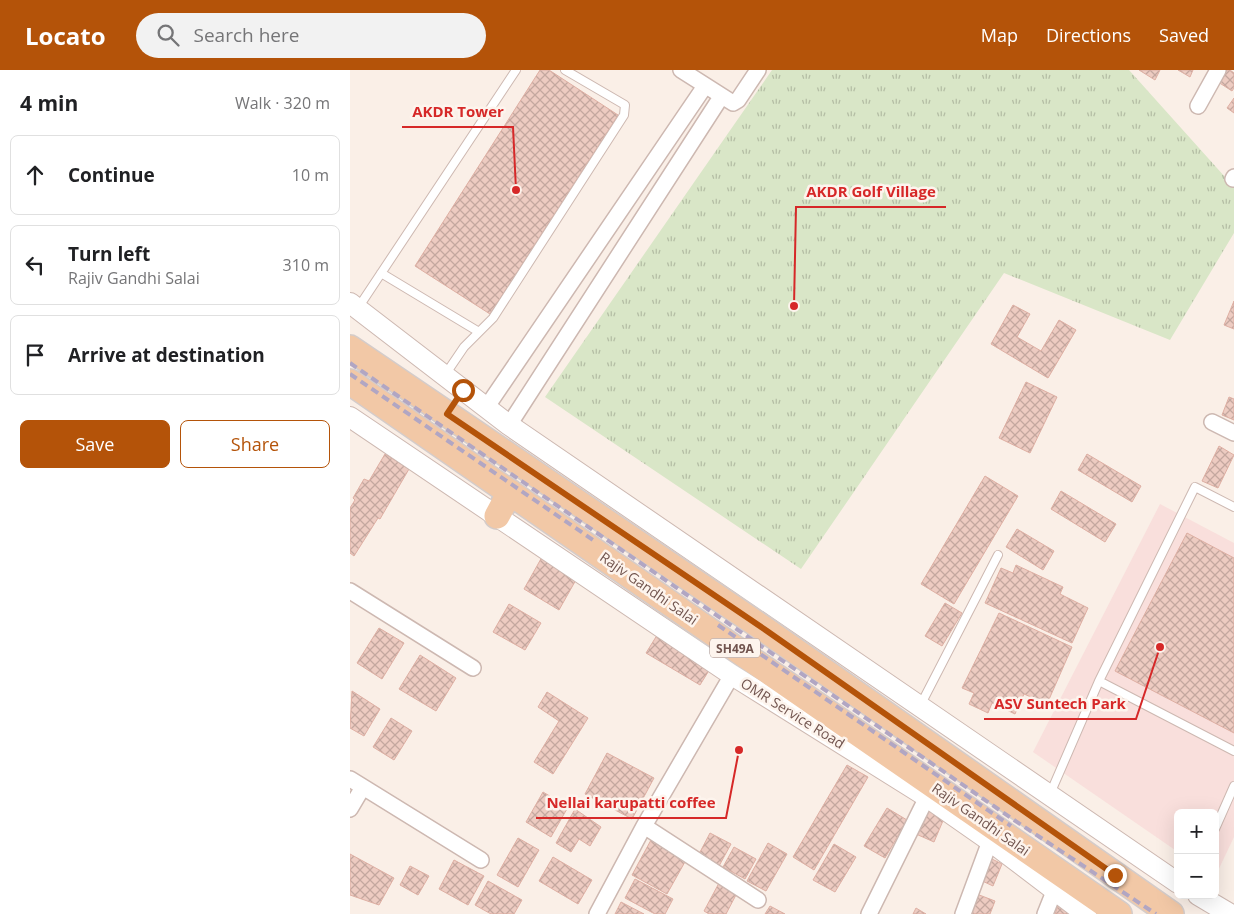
<!DOCTYPE html>
<meta charset="utf-8">
<style>
:root{--surface:#fff;--page:#f2f2f2;--text:#202124;--muted:#757577;--line:#e0e0e0;--accent:#b45309}
body{margin:0;font-family:"Open Sans",sans-serif;background:var(--page);color:var(--text)}
.controls{position:absolute;right:15px;bottom:15px;display:grid;overflow:hidden;border-radius:8px;box-shadow:0 5px 20px #0002}
.controls button{width:45px;height:45px;display:grid;place-items:center;padding:0;border:0;border-bottom:1px solid var(--line);background:var(--surface);color:var(--text);font:25px sans-serif}
.stop{position:absolute;width:15px;height:15px;margin:-11px;border:4px solid #b45309;border-radius:50%;background:#fff}
.stop.end{background:#b45309;border-color:#fff;box-shadow:0 1px 5px #0008}
.list{margin:0;padding:0;list-style:none}
h2{display:flex;justify-content:space-between;align-items:center;height:65px;margin:0;padding:0 20px;font-size:21px}
h2 small{font-size:16px;font-weight:400;color:var(--muted)}
.list li{display:grid;grid-template-columns:32px 1fr auto;gap:15px;align-items:center;box-sizing:border-box;height:80px;margin:0 10px 10px;padding:0 10px;border:1px solid var(--line);border-radius:8px}
.list b{display:block;font-size:19px;white-space:nowrap}
.list p{margin:0;font-size:16px;white-space:nowrap;color:var(--muted)}
.list em{font-size:16px;font-style:normal;color:var(--muted)}
.actions{display:flex;gap:10px;padding:15px 20px}
.actions a{flex:1;padding:11px 0;border:1px solid var(--accent);border-radius:8px;text-align:center;font-size:18px;color:var(--accent)}
.actions .main{background:var(--accent);color:#fff}
.icon{flex:none;width:28px;height:28px;fill:none;stroke:currentColor;stroke-width:2;stroke-linecap:round;stroke-linejoin:round}
.map{position:relative;flex:none;width:884px;height:844px;overflow:hidden}
header{display:flex;align-items:center;gap:30px;box-sizing:border-box;height:70px;padding:0 25px;background:var(--accent);color:#fff}
header strong{font-size:24px}
nav{display:flex;gap:28px;margin-inline-start:auto;font-size:18px}
.search{width:350px;height:45px;background:var(--page);display:flex;align-items:center;gap:12px;box-sizing:border-box;padding:0 18px;border-radius:28px;color:var(--muted);font-size:19px}
main{display:flex}
aside{flex:1;background:var(--surface)}
.map>svg:first-child{display:block}
</style>
<header>
<strong>Locato</strong>
<div class="search"><svg class="icon" aria-label="search" viewBox="0 0 24 24"><circle cx="10" cy="10" r="6"/><path d="M15 15l6 6"/></svg>Search here</div>
<nav><a>Map</a><a>Directions</a><a>Saved</a></nav>
</header>
<main>
<aside>
<h2>4 min<small>Walk · 320 m</small></h2>
<ul class="list">
<li><svg class="icon" aria-label="ahead" viewBox="0 0 24 24"><path d="M12 20V5M6 11l6-6 6 6"/></svg><div><b>Continue</b></div><em>10 m</em></li>
<li><svg class="icon" aria-label="left" viewBox="0 0 24 24"><path d="M17 20v-9H6M10 6l-5 5 5 5"/></svg><div><b>Turn left</b><p>Rajiv Gandhi Salai</p></div><em>310 m</em></li>
<li><svg class="icon" aria-label="arrive" viewBox="0 0 24 24"><path d="M6 21V4h12l-3 4 3 4H6"/></svg><div><b>Arrive at destination</b></div></li>
</ul>
<div class="actions"><a class="main">Save</a><a>Share</a></div>
</aside>
<div class="map">
<svg width="884" height="844" viewBox="0 0 884 844">
<defs>
<pattern id="grass-tufts" width="24" height="20" patternUnits="userSpaceOnUse" patternTransform="scale(1.25)"><rect width="24" height="20" fill="#d9e6c7"/><path d="M3 7l-1-3M5 7V3M7 7l1-3M15 17l-1-3M17 17v-4M19 17l1-3" fill="none" stroke="#b4bda4"/></pattern>
<pattern id="building-cross-hatch" width="8" height="8" patternUnits="userSpaceOnUse" patternTransform="scale(1.25)"><rect width="8" height="8" fill="#edcbc1"/><path d="M0 0l8 8M0 8l8-8" fill="none" stroke="#c4a79f"/></pattern>
</defs>
<rect width="100%" height="100%" fill="#faefe7"/>
<!-- commercial -->
<path fill="#f9dfdc" d="M 810,434 L 884,473 L 884,767 L 865,807 L 865,743 L 828,743 L 828,782 L 683,682 Z"/>
<!-- grass -->
<path fill="url(#grass-tufts)" d="M 422,0 L 779,0 L 884,117 L 884,163 L 820,270 L 654,203 L 451,499 L 195,327 Z"/>
<!-- building -->
<path fill="url(#building-cross-hatch)" stroke="#deafa3" d="M 190,0 L 199,0 L 268,45 L 140,244 L 65,196 Z
M 789,0 L 810,0 L 805,10 Z
M 828,0 L 843,0 L 840,7 Z
M 872,0 L 880,0 L 884,3 L 884,18 L 882,21 L 865,10 Z
M 884,28 L 884,43 L 877,38 Z
M 884,231 L 884,259 L 874,255 Z
M 663,235 L 680,244 L 667,267 L 691,281 L 709,250 L 726,260 L 698,308 L 641,274 Z
M 676,312 L 707,327 L 680,383 L 649,368 Z
M 879,327 L 884,329 L 884,350 L 872,345 Z
M 869,376 L 884,385 L 868,418 L 852,411 Z
M 35,384 L 59,399 L 30,449 L 28,448 L 4,486 L 0,483 L 0,438 L 5,430 L 3,428 L 14,409 L 19,411 Z
M 737,384 L 791,416 L 782,432 L 728,400 Z
M 635,406 L 668,426 L 604,534 L 571,514 Z
M 711,421 L 766,454 L 755,472 L 701,439 Z
M 667,459 L 704,481 L 693,500 L 656,477 Z
M 837,463 L 884,488 L 884,663 L 765,601 Z
M 192,487 L 227,508 L 209,540 L 174,519 Z
M 666,495 L 713,517 L 710,524 L 738,538 L 722,573 L 635,533 L 651,498 L 663,503 Z
M 595,533 L 612,543 L 592,576 L 575,566 Z
M 159,534 L 191,553 L 175,580 L 143,562 Z
M 649,543 L 722,577 L 697,634 L 674,624 L 665,644 L 642,633 L 638,643 L 619,634 L 624,623 L 612,618 Z
M 29,558 L 54,573 L 32,609 L 7,593 Z
M 309,562 L 363,594 L 350,615 L 296,583 Z
M 70,585 L 106,608 L 86,641 L 49,619 Z
M 2,621 L 30,639 L 14,666 L 0,658 Z
M 197,622 L 238,648 L 203,704 L 184,692 L 209,651 L 188,637 Z
M 41,648 L 62,661 L 44,690 L 23,677 Z
M 257,683 L 304,708 L 282,749 L 235,724 Z
M 497,695 L 518,707 L 464,800 L 443,787 Z
M 193,722 L 218,737 L 201,767 L 176,752 Z
M 537,738 L 557,750 L 535,788 L 514,776 Z
M 577,738 L 595,746 L 584,772 L 566,764 Z
M 225,739 L 251,757 L 240,776 L 229,769 L 221,782 L 206,773 Z
M 360,763 L 381,774 L 369,796 L 349,784 Z
M 168,768 L 189,780 L 168,817 L 147,805 Z
M 301,770 L 336,790 L 317,824 L 282,805 Z
M 418,773 L 437,784 L 416,821 L 397,811 Z
M 484,774 L 506,787 L 485,822 L 463,810 Z
M 384,777 L 406,789 L 395,809 L 373,797 Z
M 0,784 L 44,808 L 29,835 L 0,825 Z
M 203,787 L 242,810 L 228,834 L 189,811 Z
M 638,787 L 652,794 L 643,816 L 628,809 Z
M 104,790 L 134,806 L 118,835 L 89,819 Z
M 60,796 L 79,806 L 68,825 L 50,815 Z
M 285,809 L 323,829 L 315,844 L 305,844 L 275,828 Z
M 138,811 L 172,830 L 164,844 L 141,844 L 125,835 Z
M 369,813 L 387,823 L 376,844 L 359,844 L 354,841 Z
M 624,823 L 645,831 L 640,844 L 620,844 Z
M 271,832 L 294,844 L 265,844 Z
M 420,836 L 435,844 L 415,844 Z
M 708,836 L 721,842 L 721,844 L 705,844 Z
M 566,838 L 576,844 L 563,844 Z"/>
<g fill="none" stroke-linecap="round" stroke-linejoin="round">
<defs>
<path id="service" d="M 31,203 L 129,262
M 8,238 L 166,0
M 95,305 L 114,277 L 143,248 L 274,45 L 275,35 L 215,0
M 749,611 L 845,417 L 884,437
M 570,636 L 648,485
M 700,724 L 749,611 L 884,681
M 865,759 L 884,716"/>
<path id="minor" d="M 331,0 L 383,33 L 388,30 L 408,0
M 848,36 L 868,0
M 883,109 L 884,107
M 136,338 L 355,16
M 862,352 L 884,363
M 159,355 L 371,27
M 0,521 L 123,598
M 0,709 L 131,790
M 0,739 L 13,717
M 294,756 L 408,830
M 247,844 L 294,756 L 382,605
M 519,844 L 577,727
M 613,844 L 640,771
M 695,844 L 705,819"/>
<path id="tertiary" d="M 0,233 L 159,355 L 828,813
M 0,347 L 382,605 L 577,727 L 640,771 L 736,844
M 848,825 L 880,844"/>
<path id="primary" d="M 0,278 L 417,561 L 821,844
M 0,312 L 769,844
M 147,446 L 160,422"/>
</defs>
<!-- service casing -->
<use href="#service" stroke="#cdb8b1" stroke-width="10"/>
<!-- minor casing -->
<use href="#minor" stroke="#cdb8b1" stroke-width="18"/>
<!-- tertiary casing -->
<use href="#tertiary" stroke="#cdb8b1" stroke-width="22"/>
<!-- primary casing -->
<use href="#primary" stroke="#d4ccca" stroke-width="28"/>
<!-- service -->
<use href="#service" stroke="#fff" stroke-width="8"/>
<!-- minor -->
<use href="#minor" stroke="#fff" stroke-width="15"/>
<!-- tertiary -->
<use href="#tertiary" stroke="#fff" stroke-width="20"/>
<!-- primary -->
<use href="#primary" stroke="#f2c8a6" stroke-width="25"/>
<!-- rail -->
<path stroke="#b1a6c3" stroke-width="4" stroke-dasharray="8 5" stroke-linecap="butt" d="M 0,293 L 664,750 L 806,844
M 0,304 L 246,472
M 368,555 L 661,756"/>
</g>
<g fill="none" stroke-linecap="round" stroke-linejoin="round">
<!-- route -->
<path stroke="#b45309" stroke-width="6" d="M 113,320 L 97,344 L 417,561 L 765,805"/>
</g>
<g text-anchor="middle" dominant-baseline="central" stroke-width="5" stroke-linejoin="round" paint-order="stroke">
<!-- shield labels -->
<rect fill="#fdf4ed" stroke="#9b847e" stroke-width="1" x="360" y="568.5" width="50" height="19" rx="4"/>
<g font-size="12" font-weight="bold" fill="#71544e">
<text x="385" y="578">SH49A</text>
</g>
<!-- street labels -->
<g font-size="14" fill="#71544e" stroke="#fdf4ed">
<text transform="translate(299 518) rotate(35)">Rajiv Gandhi Salai</text>
<text transform="translate(443 643) rotate(32)">OMR Service Road</text>
<text transform="translate(631 749) rotate(35)">Rajiv Gandhi Salai</text>
</g>
</g>
<!-- callouts -->
<path fill="none" stroke="#d62828" stroke-width="2" d="M166 120L163 57H52M444 236L446 137H596M810 577L786 649H634M389 680L376 748H186"/>
<g fill="#d62828" stroke="#fdf4ed" stroke-width="2">
<circle cx="166" cy="120" r="5"/>
<circle cx="444" cy="236" r="5"/>
<circle cx="810" cy="577" r="5"/>
<circle cx="389" cy="680" r="5"/>
</g>
<g font-size="15" text-anchor="middle" font-weight="bold" fill="#d62828" stroke="#fdf4ed" stroke-width="5" stroke-linejoin="round" paint-order="stroke">
<text x="108" y="47">AKDR Tower</text>
<text x="521" y="127">AKDR Golf Village</text>
<text x="710" y="639">ASV Suntech Park</text>
<text x="281" y="738">Nellai karupatti coffee</text>
</g>
</svg>
<div class="controls">
<button>+</button>
<button>−</button>
</div>
<div class="stop" style="left:113px;top:320px"></div>
<div class="stop end" style="left:765px;top:805px"></div>
</div>
</main>
